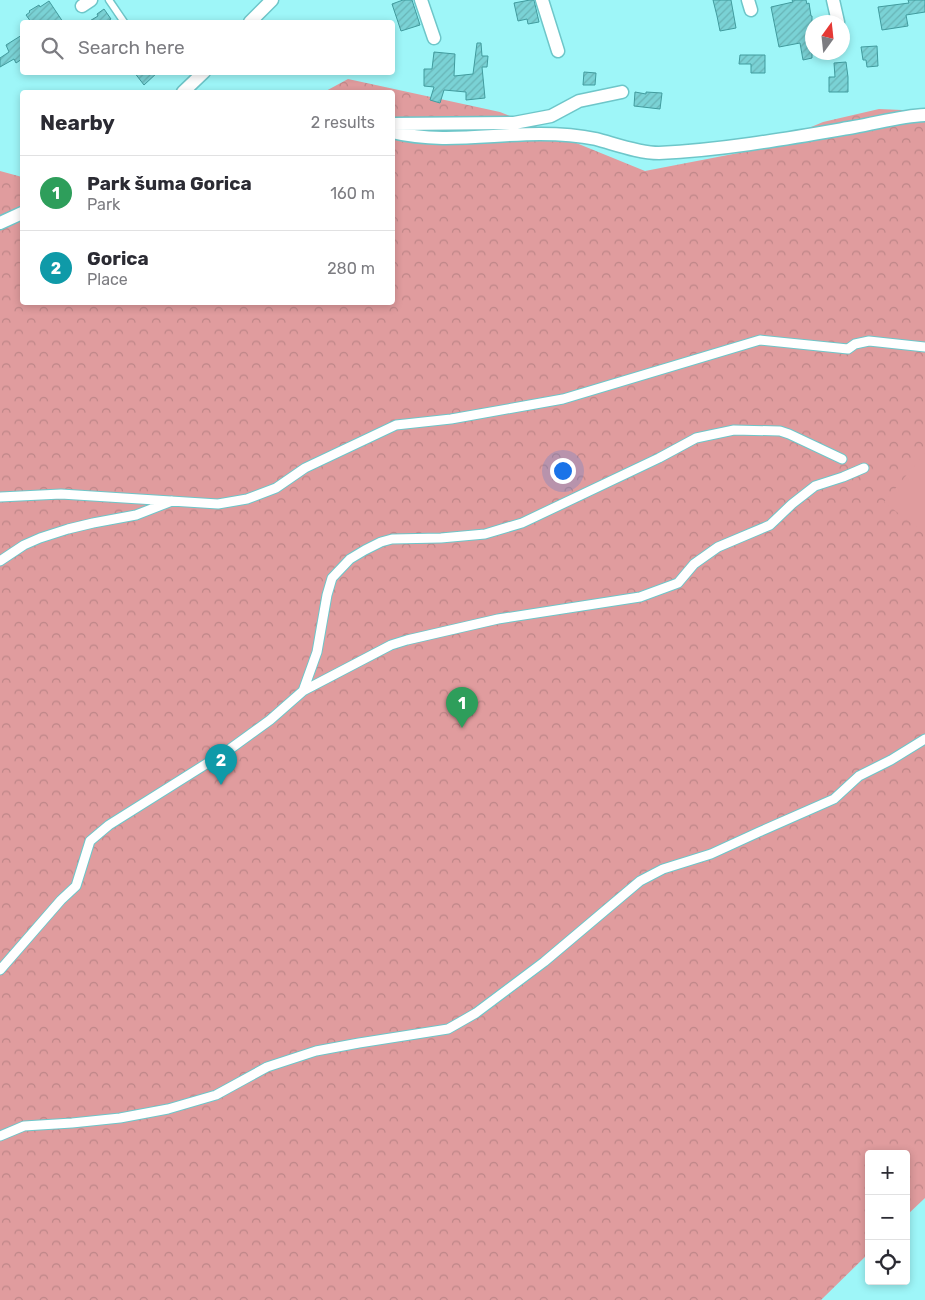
<!DOCTYPE html>
<meta charset="utf-8">
<style>
:root{--surface:#fff;--page:#f2f2f3;--text:#2b2b33;--muted:#7c7c81;--line:#e1e1e2;--accent:#2563eb}
body{margin:0;font-family:Rubik,sans-serif;background:var(--page);color:var(--text)}
.controls{position:absolute;right:15px;bottom:15px;display:grid;overflow:hidden;border-radius:5px;box-shadow:0 2px 8px #0003}
.controls button{width:45px;height:45px;display:grid;place-items:center;padding:0;border:0;border-bottom:1px solid var(--line);background:var(--surface);color:var(--text);font:25px sans-serif}
.compass{position:absolute;left:805px;top:15px;width:45px;height:45px;border-radius:50%;background:var(--surface);box-shadow:0 2px 8px #0003;rotate:15deg}
.you{position:absolute;left:562px;top:470px;width:18px;height:18px;margin:-12px;border:4px solid #fff;border-radius:50%;background:#1a73e8;box-shadow:0 0 0 8px #1a73e833}
.badge{display:grid;place-items:center;width:32px;height:32px;border-radius:50%;background:var(--accent);color:#fff;font-size:16px;font-weight:700}
.pin{position:absolute;translate:-50% -41px;filter:drop-shadow(0 1px 2px #0008)}
.pin::after{content:'';position:absolute;top:26px;width:18px;height:15px;background:inherit;clip-path:polygon(0 0,100% 0,50% 100%)}
.list{margin:0;padding:0;list-style:none}
h2{display:flex;justify-content:space-between;align-items:center;height:65px;margin:0;padding:0 20px;font-size:21px}
h2 small{font-size:16px;font-weight:400;color:var(--muted)}
.list li{display:grid;grid-template-columns:32px 1fr auto;gap:15px;align-items:center;box-sizing:border-box;height:75px;padding:0 20px;border-top:1px solid var(--line)}
.list b{display:block;font-size:19px;white-space:nowrap}
.list p{margin:0;font-size:16px;white-space:nowrap;color:var(--muted)}
.list em{font-size:16px;font-style:normal;color:var(--muted)}
.icon{flex:none;width:28px;height:28px;fill:none;stroke:currentColor;stroke-width:2;stroke-linecap:round;stroke-linejoin:round}
.map{position:relative;flex:none;width:925px;height:1300px;overflow:hidden}
.search{position:absolute;background:var(--surface);box-shadow:0 2px 8px #0003;left:20px;top:20px;width:375px;height:55px;display:flex;align-items:center;gap:12px;box-sizing:border-box;padding:0 18px;border-radius:5px;color:var(--muted);font-size:19px}
.panel{position:absolute;background:var(--surface);box-shadow:0 2px 8px #0003;left:20px;top:90px;width:375px;height:215px;border-radius:5px}
.map>svg:first-child{display:block}
</style>
<div class="map">
<svg width="925" height="1300" viewBox="0 0 925 1300">
<defs>
<pattern id="forest-crowns" width="20" height="18" patternUnits="userSpaceOnUse" patternTransform="scale(1.25)"><rect width="20" height="18" fill="#e09c9e"/><path d="M2 6a3 3 0 1 1 6 0M12 15a3 3 0 1 1 6 0" fill="none" stroke="#be8688"/></pattern>
<pattern id="building-hatch" width="6" height="6" patternUnits="userSpaceOnUse" patternTransform="scale(1.25)"><rect width="6" height="6" fill="#7ad2d5"/><path d="M-1 1l2-2M0 6l6-6M5 7l2-2" fill="none" stroke="#68b4b6"/></pattern>
</defs>
<rect width="100%" height="100%" fill="#9ef6f8"/>
<!-- forest -->
<path fill="url(#forest-crowns)" d="M 348,79 L 500,112 L 645,171 L 759,149 L 823,122 L 879,109 L 925,111 L 925,1198 L 906,1216 L 906,1154 L 869,1154 L 869,1253 L 821,1300 L 0,1300 L 0,171 L 22,177 L 22,302 L 392,302 L 392,92 L 324,92 Z"/>
<!-- garden -->
<path fill="#e09c9e" d="M 925,453 L 925,517 L 916,527 L 884,502 Z"/>
<!-- building -->
<path fill="url(#building-hatch)" stroke="#419b9e" d="M 403,0 L 412,0 L 420,25 L 401,31 L 392,4 Z
M 530,0 L 534,0 L 539,22 L 528,24 L 527,19 L 518,21 L 514,3 Z
M 713,0 L 731,0 L 736,28 L 720,31 L 717,16 Z
M 792,0 L 806,0 L 807,4 L 809,3 L 811,16 L 812,16 L 812,58 L 803,60 L 800,43 L 779,47 L 771,7 L 793,2 Z
M 908,0 L 925,0 L 925,12 L 906,15 L 908,26 L 882,30 L 878,7 L 909,3 Z
M 49,1 L 63,22 L 31,22 L 26,15 L 30,12 L 29,11 L 39,5 L 40,7 Z
M 104,9 L 111,19 L 106,22 L 88,22 L 98,16 L 97,14 Z
M 22,35 L 22,59 L 16,63 L 14,59 L 0,67 L 0,58 L 9,52 L 6,45 Z
M 477,43 L 481,43 L 482,56 L 488,56 L 487,67 L 482,67 L 485,98 L 466,100 L 466,92 L 444,90 L 440,103 L 430,100 L 434,87 L 424,86 L 424,69 L 432,69 L 434,52 L 455,54 L 454,76 L 473,74 Z
M 877,46 L 878,66 L 867,67 L 866,60 L 863,60 L 861,47 Z
M 740,55 L 765,55 L 765,73 L 751,73 L 751,64 L 739,64 Z
M 846,62 L 848,77 L 848,92 L 829,92 L 829,77 L 835,77 L 834,63 Z
M 134,72 L 158,72 L 144,85 Z
M 584,72 L 596,73 L 595,85 L 583,85 Z
M 635,92 L 646,94 L 646,92 L 662,93 L 660,109 L 634,106 Z"/>
<g fill="none" stroke-linecap="round" stroke-linejoin="round">
<defs>
<path id="service" d="M 109,0 L 124,22"/>
<path id="pedestrian" d="M 0,497 L 61,494 L 218,504 L 247,499 L 276,488 L 305,468 L 396,425 L 451,419 L 563,399 L 760,340 L 848,349 L 855,344 L 869,341 L 925,347
M 0,561 L 24,545 L 40,538 L 68,529 L 93,523 L 136,515 L 172,501
M 303,691 L 317,652 L 327,595 L 332,578 L 350,559 L 365,550 L 381,542 L 392,539 L 441,538 L 485,534 L 522,523 L 659,458 L 696,438 L 734,430 L 780,431 L 789,434 L 842,459
M 0,970 L 61,900 L 76,886 L 90,841 L 109,825 L 230,749 L 270,720 L 303,691 L 391,645 L 407,640 L 498,619 L 640,597 L 678,583 L 694,564 L 718,547 L 770,525 L 792,504 L 815,486 L 843,477 L 864,468
M 0,1136 L 24,1126 L 72,1123 L 120,1118 L 168,1109 L 216,1095 L 267,1067 L 316,1051 L 359,1043 L 448,1029 L 476,1013 L 544,962 L 640,881 L 663,869 L 711,854 L 759,832 L 834,799 L 859,776 L 891,760 L 925,739"/>
<path id="minor" d="M 421,0 L 434,38
M 542,0 L 558,51
M 748,0 L 751,10
M 833,0 L 838,22
M 82,6 L 91,0
M 250,22 L 272,0
M 183,92 L 204,72
M 392,124 L 514,123 L 551,116 L 579,101 L 622,92
M 392,132 C 440,144 491,134 540,134 C 559,134 577,135 596,139 C 615,144 639,153 659,153 C 724,150 790,138 854,127 C 878,123 901,116 925,115
M 0,223 L 22,213"/>
</defs>
<!-- service casing -->
<use href="#service" stroke="#6ec6c9" stroke-width="9"/>
<!-- pedestrian casing -->
<use href="#pedestrian" stroke="#6ec6c9" stroke-width="11"/>
<!-- minor casing -->
<use href="#minor" stroke="#6ec6c9" stroke-width="15"/>
<!-- service -->
<use href="#service" stroke="#fff" stroke-width="6"/>
<!-- pedestrian -->
<use href="#pedestrian" stroke="#fff" stroke-width="9"/>
<!-- minor -->
<use href="#minor" stroke="#fff" stroke-width="12"/>
</g>
</svg>
<div class="controls">
<button>+</button>
<button>−</button>
<button><svg class="icon" aria-label="locate" viewBox="0 0 24 24"><circle cx="12" cy="12" r="6"/><path d="M12 2v4M12 18v4M2 12h4M18 12h4"/></svg></button>
</div>
<svg class="compass" viewBox="-18 -18 36 36"><path d="M0-13l5 13h-10z" fill="#e53935"/><path d="M0 13l5-13h-10z" fill="#7c7c81"/></svg>
<div class="you"></div>
<div class="pin badge" style="left:462px;top:728px;background:#2e9e5b">1</div>
<div class="pin badge" style="left:221px;top:785px;background:#0f9aa8">2</div>
<div class="search"><svg class="icon" aria-label="search" viewBox="0 0 24 24"><circle cx="10" cy="10" r="6"/><path d="M15 15l6 6"/></svg>Search here</div>
<section class="panel">
<h2>Nearby<small>2 results</small></h2>
<ul class="list">
<li><span class="badge" style="background:#2e9e5b">1</span><div><b>Park šuma Gorica</b><p>Park</p></div><em>160 m</em></li>
<li><span class="badge" style="background:#0f9aa8">2</span><div><b>Gorica</b><p>Place</p></div><em>280 m</em></li>
</ul>
</section>
</div>
